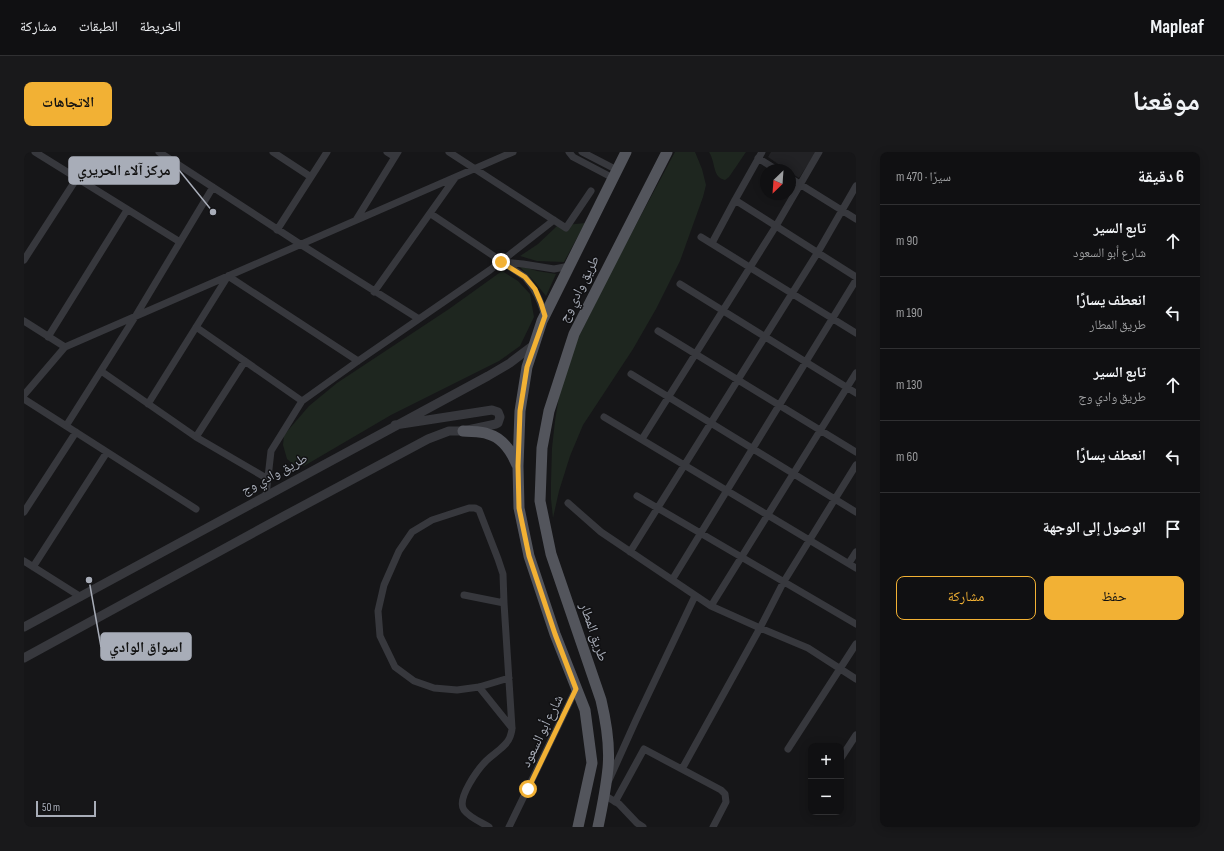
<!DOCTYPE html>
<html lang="ar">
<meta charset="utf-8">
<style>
:root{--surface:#101012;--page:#19191b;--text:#f1f3f6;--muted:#9c9d9f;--line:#303032;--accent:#f2b134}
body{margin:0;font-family:"Sofia Sans Condensed","Noto Naskh Arabic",sans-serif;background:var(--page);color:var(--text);direction:rtl}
.controls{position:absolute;right:12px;bottom:12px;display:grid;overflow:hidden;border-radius:8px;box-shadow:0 2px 10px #0003}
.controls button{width:36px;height:36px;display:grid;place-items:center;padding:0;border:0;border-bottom:1px solid var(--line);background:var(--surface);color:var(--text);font:20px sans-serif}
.compass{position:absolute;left:736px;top:12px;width:36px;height:36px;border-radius:50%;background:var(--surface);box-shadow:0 2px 10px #0003;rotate:205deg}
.scale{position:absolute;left:12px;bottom:10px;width:60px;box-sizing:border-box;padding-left:4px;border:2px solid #a8adb8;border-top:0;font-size:11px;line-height:14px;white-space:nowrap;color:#a8adb8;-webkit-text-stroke:3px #111113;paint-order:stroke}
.stop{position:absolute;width:12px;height:12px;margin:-9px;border:3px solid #f2b134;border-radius:50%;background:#fff}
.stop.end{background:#f2b134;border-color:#fff;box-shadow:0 1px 4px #0008}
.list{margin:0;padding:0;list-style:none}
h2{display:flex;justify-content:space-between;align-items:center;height:52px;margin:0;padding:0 16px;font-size:17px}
h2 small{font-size:13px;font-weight:400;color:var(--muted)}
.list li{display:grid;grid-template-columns:26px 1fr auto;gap:12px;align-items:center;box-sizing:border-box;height:72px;padding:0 16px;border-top:1px solid var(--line)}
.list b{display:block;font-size:15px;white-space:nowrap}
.list p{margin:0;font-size:13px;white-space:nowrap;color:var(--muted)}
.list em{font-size:13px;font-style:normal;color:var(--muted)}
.actions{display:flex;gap:8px;padding:12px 16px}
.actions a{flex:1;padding:9px 0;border:1px solid var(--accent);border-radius:8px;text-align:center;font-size:14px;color:var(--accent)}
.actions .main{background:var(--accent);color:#111}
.icon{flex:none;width:22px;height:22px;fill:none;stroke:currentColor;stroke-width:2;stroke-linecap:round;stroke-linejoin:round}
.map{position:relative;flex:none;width:832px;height:675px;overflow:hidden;direction:ltr;border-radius:8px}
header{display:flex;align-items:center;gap:24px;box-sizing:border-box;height:56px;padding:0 20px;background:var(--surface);border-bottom:1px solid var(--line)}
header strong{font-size:19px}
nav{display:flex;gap:22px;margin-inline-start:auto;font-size:14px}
.intro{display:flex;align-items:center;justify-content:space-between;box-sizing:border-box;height:96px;padding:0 24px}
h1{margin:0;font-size:28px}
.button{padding:10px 18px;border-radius:8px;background:var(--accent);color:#111;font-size:14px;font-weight:700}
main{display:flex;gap:24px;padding:0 24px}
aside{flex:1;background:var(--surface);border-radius:8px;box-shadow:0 2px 10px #0003}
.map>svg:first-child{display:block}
</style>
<header>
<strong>Mapleaf</strong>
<nav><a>الخريطة</a><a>الطبقات</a><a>مشاركة</a></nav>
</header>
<div class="intro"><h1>موقعنا</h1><a class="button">الاتجاهات</a></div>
<main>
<aside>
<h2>6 دقيقة<small>سيرًا · 470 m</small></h2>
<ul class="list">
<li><svg class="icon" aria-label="ahead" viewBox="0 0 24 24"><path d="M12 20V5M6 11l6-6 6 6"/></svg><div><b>تابع السير</b><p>شارع أبو السعود</p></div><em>90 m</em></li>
<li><svg class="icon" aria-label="left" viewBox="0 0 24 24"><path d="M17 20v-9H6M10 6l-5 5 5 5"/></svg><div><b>انعطف يسارًا</b><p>طريق المطار</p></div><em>190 m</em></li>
<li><svg class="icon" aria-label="ahead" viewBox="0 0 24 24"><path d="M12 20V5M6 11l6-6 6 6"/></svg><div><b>تابع السير</b><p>طريق وادي وج</p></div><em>130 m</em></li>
<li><svg class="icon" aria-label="left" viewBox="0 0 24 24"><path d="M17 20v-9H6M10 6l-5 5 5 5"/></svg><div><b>انعطف يسارًا</b></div><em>60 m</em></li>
<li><svg class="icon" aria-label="arrive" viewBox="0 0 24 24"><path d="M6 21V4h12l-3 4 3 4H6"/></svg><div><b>الوصول إلى الوجهة</b></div></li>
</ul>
<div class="actions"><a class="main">حفظ</a><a>مشاركة</a></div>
</aside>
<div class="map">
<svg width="832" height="675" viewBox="0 0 832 675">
<rect width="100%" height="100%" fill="#161618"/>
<!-- built -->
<path fill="#222225" d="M 747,0 L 792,0 L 775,26 L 766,20 L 766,18 L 763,18 L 744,5 Z"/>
<!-- green -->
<path fill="#1e261f" d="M 651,0 L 671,0 L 678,17 L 682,33 L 679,45 L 656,109 L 632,157 L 609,197 L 559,273 L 546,304 L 535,339 L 529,366 L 527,347 L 527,330 L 528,296 L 531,269 L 535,244 L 551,192 L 592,110 Z
M 685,0 L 722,0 L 705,25 L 701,28 C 688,25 692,11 685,0 Z
M 561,71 L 540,110 L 513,109 L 496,104 L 514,92 L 533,74 Z
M 494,113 L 513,119 L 532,122 L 522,144 L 509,128 Z
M 478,119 L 494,129 L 506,142 L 510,165 L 496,194 L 475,209 L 367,263 L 280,314 L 270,313 L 263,307 L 259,293 L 260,283 L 285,254 L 313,231 L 425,157 Z"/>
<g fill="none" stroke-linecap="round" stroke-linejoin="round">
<!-- minor -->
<path stroke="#37383d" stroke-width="7" d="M 11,0 L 156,90
M 135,0 L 276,92 L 395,167
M 249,0 L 287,25
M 363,0 L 371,5
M 425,0 L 542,76 L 567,39
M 545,0 L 549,5 L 589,26
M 558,0 L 593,18
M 734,6 L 753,18
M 766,26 L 832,67
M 711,48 L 738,0
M 407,62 L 501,125 C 512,138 516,148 521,164
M 332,68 L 374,0
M 253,78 L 303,0
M 677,85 L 832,181
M 688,91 L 711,48 L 832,125
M 0,108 L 53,26
M 479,110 L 499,112 L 530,117 L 546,114
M 656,132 L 832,241
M 350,140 L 431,26
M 0,169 L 41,195
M 172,175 L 278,249
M 634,179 L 832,300
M 24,185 L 103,58
M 77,219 L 172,285 L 244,327
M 607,222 L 832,360
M 0,243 L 41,195 L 489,0
M 0,247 L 172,357
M 124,252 L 204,124 L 334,209
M 580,265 L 832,416
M 42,274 L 111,165 L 189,35
M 172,285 L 221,209
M 618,287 L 752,74 L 795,0
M 832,313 L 759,431 L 736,476 L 784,496 L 832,527
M 242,343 L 247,299 L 278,249 L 334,209 L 466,118 L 530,68
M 613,344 L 832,472
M 544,351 L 577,380 L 687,454 L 736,476 L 658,617
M 0,360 L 52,280
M 606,400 L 794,100 L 832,34
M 0,409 L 57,445
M 825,411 L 832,400
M 9,415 L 83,300
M 648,428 L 832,128
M 440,443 L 480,451 L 488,576 C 488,579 487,582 486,585 C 483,594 469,602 462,609 C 454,617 432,647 440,658 C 446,666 457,670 465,675
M 480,451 L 479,422 L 474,407 L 455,358 L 451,356 L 445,356 L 408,368 L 388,380 L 375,399 L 360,433 L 354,459 L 356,484 L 371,515 L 390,529 L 410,536 L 433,538 L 455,535 L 485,526
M 687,454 L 832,221
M 455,535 L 488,576
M 764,597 L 832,492
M 817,606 L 832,583
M 585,628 L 612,568 L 671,444
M 580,643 L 595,652 L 613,671 L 619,675
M 591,650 L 620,597 L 697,638 L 701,642 L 702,650 L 689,675
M 485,675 L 552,537"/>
<!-- tertiary -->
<path stroke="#37383d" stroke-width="9" d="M 0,475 L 464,224 L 486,211 L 511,192
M 0,506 L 262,363 L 404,287 L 425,279 L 439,279 L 472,272 L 474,271 L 476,265 L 474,260 L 468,258 L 371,273"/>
<!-- primary -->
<path stroke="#53555c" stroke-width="11" d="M 439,279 C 447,280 457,279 464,282 C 479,286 488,301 493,313
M 554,675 L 568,611 L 561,558 L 531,482 L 505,404 L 495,356 L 494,314 L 496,259 L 503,215 L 518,169 L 602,0
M 574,675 C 578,656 582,636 584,616 C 586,595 582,569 577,548 L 527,402 L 516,349 L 518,296 L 525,259 L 550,182 L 643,0"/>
</g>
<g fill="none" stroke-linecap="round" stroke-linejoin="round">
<!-- route -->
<path stroke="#f2b134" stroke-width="5" d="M 477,110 L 501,125 L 511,137 L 517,151 L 521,164 L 503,215 L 496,259 L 494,314 L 495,356 L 505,404 L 531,482 L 552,537 L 504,637"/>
</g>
<g text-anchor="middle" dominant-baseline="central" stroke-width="3" stroke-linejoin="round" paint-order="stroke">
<!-- street labels -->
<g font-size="14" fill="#a8adb8" stroke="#111113">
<text transform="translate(555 137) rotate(-63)">طريق وادي وج</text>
<text transform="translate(250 322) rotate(-28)">طريق وادي وج</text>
<text transform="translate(570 480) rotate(71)">طريق المطار</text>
<text transform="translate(518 579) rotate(-64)">شارع أبو السعود</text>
</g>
</g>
<!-- callouts -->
<path fill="none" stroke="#a8adb8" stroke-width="1.5" d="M189 60L155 18M65 428L77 495"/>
<g fill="#a8adb8" stroke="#111113" stroke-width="1.5">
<circle cx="189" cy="60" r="4"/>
<circle cx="65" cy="428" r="4"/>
</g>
<g fill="#a8adb8" stroke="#a8adb8" stroke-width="1.5">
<rect x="45" y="5" width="110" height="27" rx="4"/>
<rect x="77" y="481" width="90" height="27" rx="4"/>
</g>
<g font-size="15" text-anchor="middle" font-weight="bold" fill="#111">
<text x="100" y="23">مركز آلاء الحريري</text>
<text x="122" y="500">اسواق الوادي</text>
</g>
</svg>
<div class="controls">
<button>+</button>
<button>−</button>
</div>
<svg class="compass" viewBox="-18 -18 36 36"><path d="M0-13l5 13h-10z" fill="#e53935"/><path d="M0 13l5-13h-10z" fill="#9c9d9f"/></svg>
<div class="scale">50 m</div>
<div class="stop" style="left:504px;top:637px"></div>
<div class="stop end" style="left:477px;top:110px"></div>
</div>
</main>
